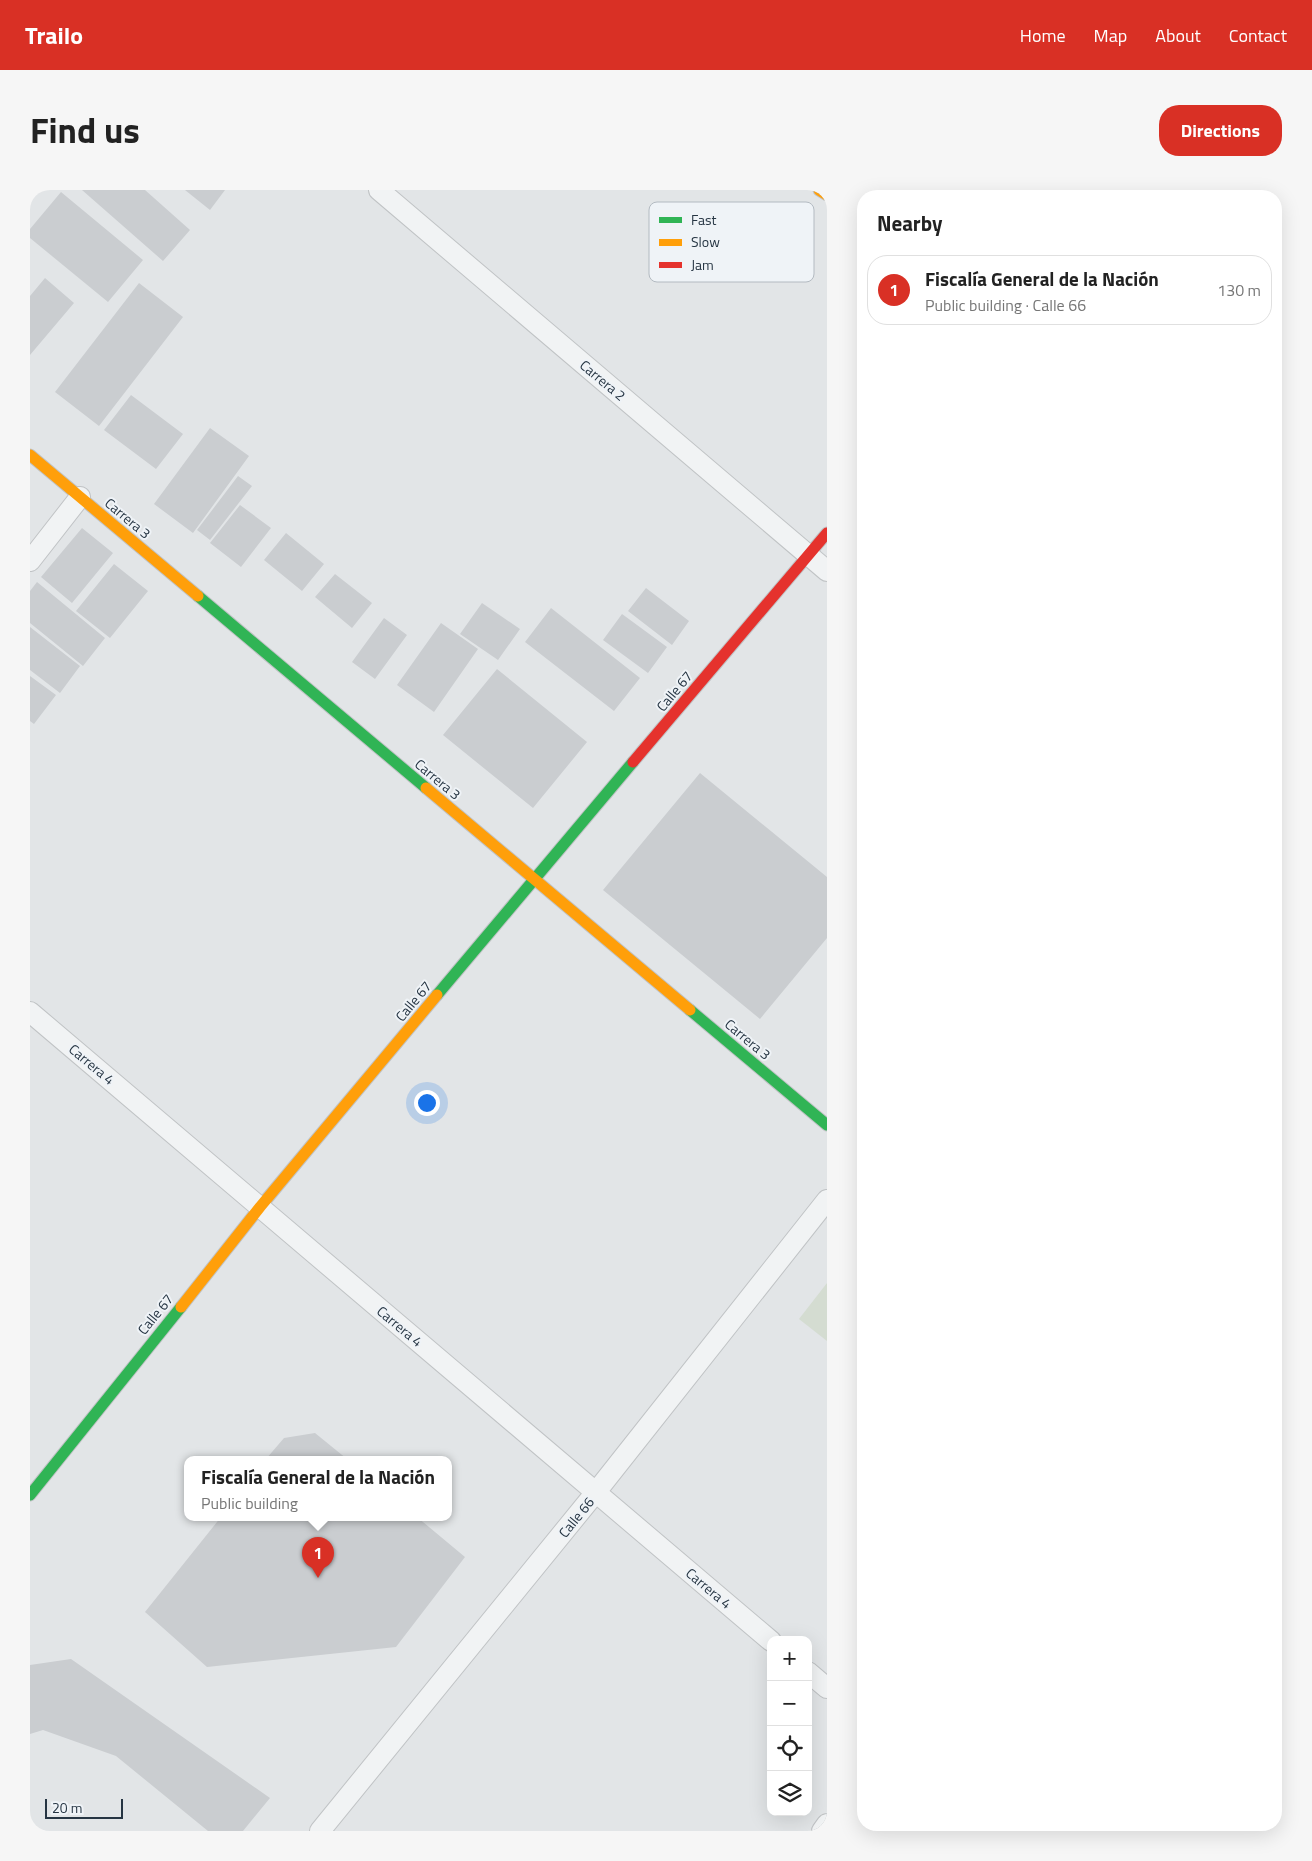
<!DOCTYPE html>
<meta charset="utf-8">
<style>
:root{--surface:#fff;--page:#f6f6f6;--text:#222;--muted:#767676;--line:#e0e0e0;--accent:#d93025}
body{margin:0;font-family:"Titillium Web",sans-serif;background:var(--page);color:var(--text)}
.controls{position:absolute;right:15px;bottom:15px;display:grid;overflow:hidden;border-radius:10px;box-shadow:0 5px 20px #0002}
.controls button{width:45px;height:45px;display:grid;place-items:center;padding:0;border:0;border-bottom:1px solid var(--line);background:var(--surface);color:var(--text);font:25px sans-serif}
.scale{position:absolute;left:15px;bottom:12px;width:78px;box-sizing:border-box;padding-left:5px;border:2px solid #263543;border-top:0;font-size:14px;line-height:18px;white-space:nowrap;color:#263543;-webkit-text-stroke:4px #eff3f7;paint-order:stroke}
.you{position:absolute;left:396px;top:912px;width:18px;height:18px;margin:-12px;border:4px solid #fff;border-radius:50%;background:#1a73e8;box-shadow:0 0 0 8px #1a73e833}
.badge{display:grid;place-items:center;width:32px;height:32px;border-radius:50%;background:var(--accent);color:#fff;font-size:16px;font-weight:700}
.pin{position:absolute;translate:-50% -41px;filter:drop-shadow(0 1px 2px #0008)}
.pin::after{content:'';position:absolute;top:26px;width:18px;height:15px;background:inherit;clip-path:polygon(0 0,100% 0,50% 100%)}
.popup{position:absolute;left:154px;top:1266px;width:268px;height:65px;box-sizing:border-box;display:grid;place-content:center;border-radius:10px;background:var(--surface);filter:drop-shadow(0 1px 4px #0005);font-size:16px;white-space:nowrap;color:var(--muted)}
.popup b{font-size:19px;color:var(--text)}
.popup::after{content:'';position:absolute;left:50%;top:100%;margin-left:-10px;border:10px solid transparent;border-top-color:var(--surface)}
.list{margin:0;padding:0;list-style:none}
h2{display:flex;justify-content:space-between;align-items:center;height:65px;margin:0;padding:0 20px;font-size:21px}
h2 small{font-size:16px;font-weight:400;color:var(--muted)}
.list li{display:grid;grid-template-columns:32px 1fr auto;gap:15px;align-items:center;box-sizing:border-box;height:70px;margin:0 10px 10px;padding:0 10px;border:1px solid var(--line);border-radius:20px}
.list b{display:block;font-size:19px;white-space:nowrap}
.list p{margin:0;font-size:16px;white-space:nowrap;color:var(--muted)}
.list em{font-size:16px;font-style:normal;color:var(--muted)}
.icon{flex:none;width:28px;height:28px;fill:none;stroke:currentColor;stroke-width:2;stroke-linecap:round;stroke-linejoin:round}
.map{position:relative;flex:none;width:797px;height:1641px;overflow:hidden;border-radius:20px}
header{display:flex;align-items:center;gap:30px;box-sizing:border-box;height:70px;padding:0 25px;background:var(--accent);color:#fff}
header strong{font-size:24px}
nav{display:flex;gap:28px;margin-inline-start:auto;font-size:18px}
.intro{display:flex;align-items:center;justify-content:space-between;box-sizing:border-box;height:120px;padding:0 30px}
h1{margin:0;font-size:35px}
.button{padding:12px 22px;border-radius:20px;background:var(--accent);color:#fff;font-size:18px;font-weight:700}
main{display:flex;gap:30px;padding:0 30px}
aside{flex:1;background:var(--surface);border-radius:20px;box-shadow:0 5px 20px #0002}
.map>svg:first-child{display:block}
</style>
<header>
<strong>Trailo</strong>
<nav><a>Home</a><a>Map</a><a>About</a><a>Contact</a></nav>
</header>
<div class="intro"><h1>Find us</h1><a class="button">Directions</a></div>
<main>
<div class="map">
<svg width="797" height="1641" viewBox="0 0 797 1641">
<rect width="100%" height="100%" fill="#e2e5e7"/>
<!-- green -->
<path fill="#d4dcd1" d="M 797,1093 L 797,1151 L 769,1129 Z"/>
<!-- building -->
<path fill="#cacdd0" d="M 52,0 L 115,0 L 160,40 L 133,71 Z
M 155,0 L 195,0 L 180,20 Z
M 31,2 L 113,70 L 78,112 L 0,48 L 0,39 Z
M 15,88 L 44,113 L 0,165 L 0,106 Z
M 109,93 L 153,127 L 69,236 L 25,202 Z
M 101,205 L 153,244 L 126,279 L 74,240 Z
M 180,238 L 219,266 L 163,343 L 124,314 Z
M 208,286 L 222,296 L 180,350 L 167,340 Z
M 210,315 L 241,338 L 211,377 L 180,353 Z
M 52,338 L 83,363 L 42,413 L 11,387 Z
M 256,343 L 294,374 L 272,401 L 234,370 Z
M 84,374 L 118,401 L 80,448 L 46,421 Z
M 305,384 L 342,413 L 322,438 L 285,407 Z
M 7,392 L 75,448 L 53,476 L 0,433 L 0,401 Z
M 616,398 L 659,431 L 642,455 L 598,421 Z
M 452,413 L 490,439 L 468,470 L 430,444 Z
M 521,418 L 610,488 L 584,521 L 495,452 Z
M 592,424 L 637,457 L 618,483 L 573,450 Z
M 354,428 L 377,445 L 345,489 L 322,472 Z
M 411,433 L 448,459 L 404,522 L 367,495 Z
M 0,437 L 50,476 L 30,503 L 0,480 Z
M 467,479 L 557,552 L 503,618 L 413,545 Z
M 0,486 L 26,505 L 4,534 L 0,531 Z
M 670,583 L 797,687 L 797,748 L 730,829 L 573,700 Z
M 285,1243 L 317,1269 L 236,1269 L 254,1248 Z
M 191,1327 L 387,1327 L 435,1367 L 366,1457 L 177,1477 L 115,1422 Z
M 41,1469 L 240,1608 L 213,1641 L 178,1641 L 86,1566 L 13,1540 L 0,1544 L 0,1475 Z"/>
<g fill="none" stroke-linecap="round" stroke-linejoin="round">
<defs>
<path id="street" d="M 349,0 L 797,381
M 0,371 L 50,307
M 0,822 L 741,1451
M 778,1482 L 797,1498
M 290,1641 L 566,1302 L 797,1010
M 792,1641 L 797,1634"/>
<path id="fast" d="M 168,406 L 396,598
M 407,805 L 603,572
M 660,820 L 797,935
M 0,1305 L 151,1117"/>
<path id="slow" d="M 789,0 L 797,5
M 0,265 L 168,406
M 396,598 L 660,820
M 151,1117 L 230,1017 L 407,805"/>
<path id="jam" d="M 603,572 L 797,343"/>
</defs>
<!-- street casing -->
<use href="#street" stroke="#c0c3c5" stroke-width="22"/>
<!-- fast casing -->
<use href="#fast" stroke="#c0c3c5" stroke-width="13"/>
<!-- slow casing -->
<use href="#slow" stroke="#c0c3c5" stroke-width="13"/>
<!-- jam casing -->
<use href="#jam" stroke="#c0c3c5" stroke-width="13"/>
<!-- street -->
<use href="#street" stroke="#f1f3f4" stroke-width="20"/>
<!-- fast -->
<use href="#fast" stroke="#30b455" stroke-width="11"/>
<!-- slow -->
<use href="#slow" stroke="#ff9f0a" stroke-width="11"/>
<!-- jam -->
<use href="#jam" stroke="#e5322d" stroke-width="11"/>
</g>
<g text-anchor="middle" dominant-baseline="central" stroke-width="4" stroke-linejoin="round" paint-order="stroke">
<!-- street labels -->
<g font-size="14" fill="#263543" stroke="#eff3f7">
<text transform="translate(573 190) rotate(40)">Carrera 2</text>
<text transform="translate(98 328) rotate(40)">Carrera 3</text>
<text transform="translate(644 501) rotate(-50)">Calle 67</text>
<text transform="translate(408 589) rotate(40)">Carrera 3</text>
<text transform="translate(383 811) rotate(-50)">Calle 67</text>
<text transform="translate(718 849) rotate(40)">Carrera 3</text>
<text transform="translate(62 874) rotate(40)">Carrera 4</text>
<text transform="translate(125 1124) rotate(-51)">Calle 67</text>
<text transform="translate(370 1136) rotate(40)">Carrera 4</text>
<text transform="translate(546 1327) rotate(-51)">Calle 66</text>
<text transform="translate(679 1398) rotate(40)">Carrera 4</text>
</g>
</g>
<!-- legend -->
<rect x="619" y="12" width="165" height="80" rx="8" fill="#eff3f7" stroke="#b3bac1" stroke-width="1"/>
<rect x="629" y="27" width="23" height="6" fill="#30b455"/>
<rect x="629" y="49" width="23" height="7" fill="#ff9f0a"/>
<rect x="629" y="72" width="23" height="6" fill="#e5322d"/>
<g font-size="14" fill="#263543">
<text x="661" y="35">Fast</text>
<text x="661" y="57">Slow</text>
<text x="661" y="80">Jam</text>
</g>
</svg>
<div class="controls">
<button>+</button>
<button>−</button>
<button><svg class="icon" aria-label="locate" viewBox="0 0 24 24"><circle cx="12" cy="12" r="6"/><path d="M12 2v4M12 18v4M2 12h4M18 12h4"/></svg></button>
<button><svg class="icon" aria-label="layers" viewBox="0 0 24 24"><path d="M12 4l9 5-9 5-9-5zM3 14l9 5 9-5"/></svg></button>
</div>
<div class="scale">20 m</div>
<div class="you"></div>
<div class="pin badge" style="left:288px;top:1388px">1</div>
<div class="popup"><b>Fiscalía General de la Nación</b>Public building</div>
</div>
<aside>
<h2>Nearby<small></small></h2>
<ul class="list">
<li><span class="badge">1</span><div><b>Fiscalía General de la Nación</b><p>Public building · Calle 66</p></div><em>130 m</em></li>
</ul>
</aside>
</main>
